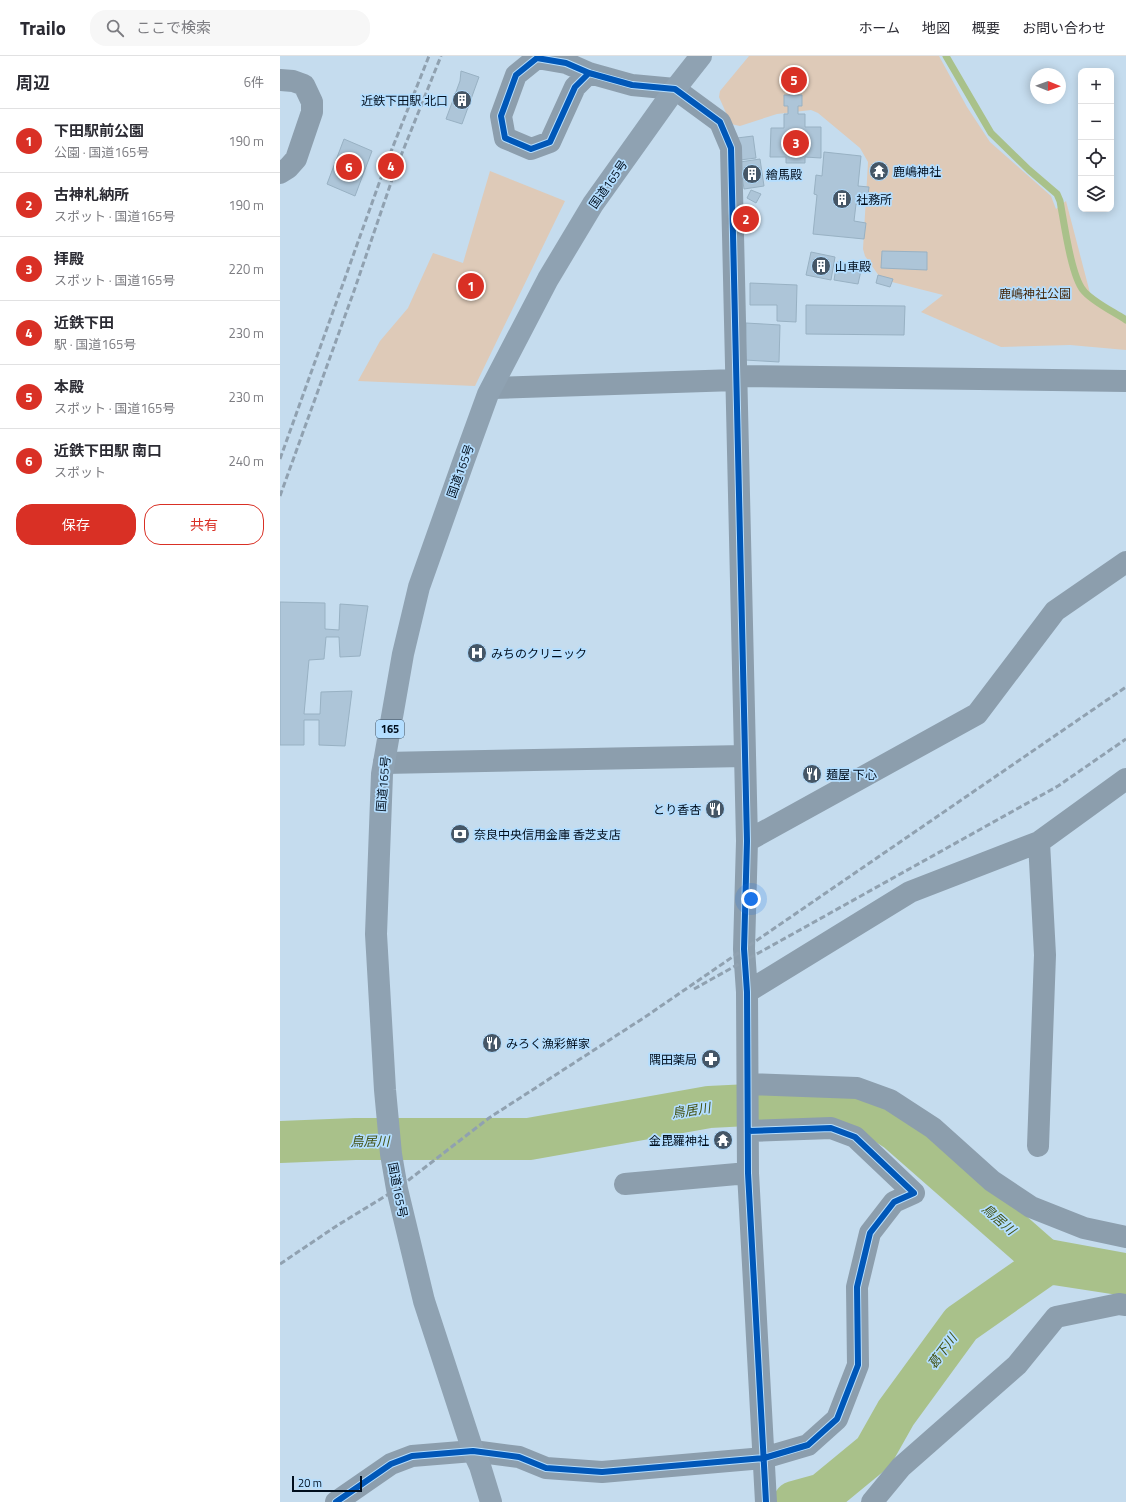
<!DOCTYPE html>
<html lang="ja">
<meta charset="utf-8">
<style>
:root{--surface:#fff;--page:#f7f7f7;--text:#2b2b33;--muted:#7c7c81;--line:#e1e1e2;--accent:#d93025}
body{margin:0;font-family:"Titillium Web","Noto Sans JP",sans-serif;background:var(--page);color:var(--text)}
.controls{position:absolute;right:12px;top:12px;display:grid;overflow:hidden;border-radius:8px;box-shadow:0 2px 10px #0003}
.controls button{width:36px;height:36px;display:grid;place-items:center;padding:0;border:0;border-bottom:1px solid var(--line);background:var(--surface);color:var(--text);font:20px sans-serif}
.compass{position:absolute;left:750px;top:12px;width:36px;height:36px;border-radius:50%;background:var(--surface);box-shadow:0 2px 10px #0003;rotate:91deg}
.scale{position:absolute;left:12px;bottom:10px;width:70px;box-sizing:border-box;padding-left:4px;border:2px solid #000e1d;border-top:0;font-size:11px;line-height:14px;white-space:nowrap;color:#000e1d;-webkit-text-stroke:3px #b4deff;paint-order:stroke}
.you{position:absolute;left:471px;top:843px;width:14px;height:14px;margin:-10px;border:3px solid #fff;border-radius:50%;background:#1a73e8;box-shadow:0 0 0 6px #1a73e833}
.badge{display:grid;place-items:center;width:26px;height:26px;border-radius:50%;background:var(--accent);color:#fff;font-size:13px;font-weight:700}
.pin{position:absolute;translate:-50% -50%;border:2px solid #fff;box-shadow:0 1px 4px #0006}
.list{margin:0;padding:0;list-style:none}
h2{display:flex;justify-content:space-between;align-items:center;height:52px;margin:0;padding:0 16px;font-size:17px}
h2 small{font-size:13px;font-weight:400;color:var(--muted)}
.list li{display:grid;grid-template-columns:26px 1fr auto;gap:12px;align-items:center;box-sizing:border-box;height:64px;padding:0 16px;border-top:1px solid var(--line)}
.list b{display:block;font-size:15px;white-space:nowrap}
.list p{margin:0;font-size:13px;white-space:nowrap;color:var(--muted)}
.list em{font-size:13px;font-style:normal;color:var(--muted)}
.actions{display:flex;gap:8px;padding:12px 16px}
.actions a{flex:1;padding:9px 0;border:1px solid var(--accent);border-radius:16px;text-align:center;font-size:14px;color:var(--accent)}
.actions .main{background:var(--accent);color:#fff}
.icon{flex:none;width:22px;height:22px;fill:none;stroke:currentColor;stroke-width:2;stroke-linecap:round;stroke-linejoin:round}
.map{position:relative;flex:none;width:846px;height:1446px;overflow:hidden}
header{display:flex;align-items:center;gap:24px;box-sizing:border-box;height:56px;padding:0 20px;background:var(--surface);border-bottom:1px solid var(--line)}
header strong{font-size:19px}
nav{display:flex;gap:22px;margin-inline-start:auto;font-size:14px}
.search{width:280px;height:36px;background:var(--page);display:flex;align-items:center;gap:10px;box-sizing:border-box;padding:0 14px;border-radius:16px;color:var(--muted);font-size:15px}
main{display:flex}
aside{flex:1;background:var(--surface)}
.map>svg:first-child{display:block}
</style>
<header>
<strong>Trailo</strong>
<div class="search"><svg class="icon" aria-label="search" viewBox="0 0 24 24"><circle cx="10" cy="10" r="6"/><path d="M15 15l6 6"/></svg>ここで検索</div>
<nav><a>ホーム</a><a>地図</a><a>概要</a><a>お問い合わせ</a></nav>
</header>
<main>
<aside>
<h2>周辺<small>6件</small></h2>
<ul class="list">
<li><span class="badge">1</span><div><b>下田駅前公園</b><p>公園 · 国道165号</p></div><em>190 m</em></li>
<li><span class="badge">2</span><div><b>古神札納所</b><p>スポット · 国道165号</p></div><em>190 m</em></li>
<li><span class="badge">3</span><div><b>拝殿</b><p>スポット · 国道165号</p></div><em>220 m</em></li>
<li><span class="badge">4</span><div><b>近鉄下田</b><p>駅 · 国道165号</p></div><em>230 m</em></li>
<li><span class="badge">5</span><div><b>本殿</b><p>スポット · 国道165号</p></div><em>230 m</em></li>
<li><span class="badge">6</span><div><b>近鉄下田駅 南口</b><p>スポット</p></div><em>240 m</em></li>
</ul>
<div class="actions"><a class="main">保存</a><a>共有</a></div>
</aside>
<div class="map">
<svg width="846" height="1446" viewBox="0 0 846 1446">
<rect width="100%" height="100%" fill="#c5dcee"/>
<!-- green -->
<path fill="#decab8" d="M 469,0 L 659,0 L 687,51 L 710,86 L 771,140 L 776,153 L 786,145 L 810,237 L 846,264 L 846,294 L 790,289 L 721,291 L 641,256 L 663,239 L 608,225 L 599,220 L 585,200 L 583,193 L 588,106 L 580,92 L 538,57 L 531,54 L 497,58 L 460,70 L 451,68 L 439,41 L 440,35 Z
M 210,115 L 285,145 L 195,330 L 78,325 L 100,285 L 128,252 L 153,197 L 183,207 Z"/>
<!-- water -->
<path fill="#a9c18a" d="M 764,1182 L 846,1197 L 846,1232 L 783,1221 L 756,1228 L 740,1199 Z"/>
<g fill="none" stroke-linecap="round" stroke-linejoin="round">
<!-- stream -->
<path stroke="#a9c18a" stroke-width="7" d="M 666,0 L 711,77 L 749,114 L 777,138 L 780,145 C 784,166 791,219 803,234 C 811,245 834,256 846,264"/>
<!-- river -->
<path stroke="#a9c18a" stroke-width="42" d="M 0,1086 L 75,1083 L 249,1083 L 429,1051 L 531,1046 L 582,1052 L 616,1074 L 768,1207
M 514,1446 L 543,1438 L 594,1396 L 616,1357 L 681,1268 L 768,1207 L 846,1219"/>
</g>
<!-- building -->
<path fill="#adc5d8" stroke="#98b1c3" d="M 181,15 L 199,21 L 182,68 L 166,63 L 180,25 Z
M 506,16 L 521,16 L 521,32 L 506,32 Z
M 504,39 L 522,39 L 522,50 L 518,50 L 518,58 L 525,58 L 525,71 L 541,71 L 541,102 L 525,101 L 525,107 L 506,107 L 506,101 L 490,101 L 491,72 L 504,72 L 504,58 L 508,58 L 508,50 L 504,50 Z
M 473,80 L 476,102 L 460,104 L 457,82 Z
M 64,83 L 92,95 L 75,140 L 47,128 Z
M 544,96 L 581,100 L 578,130 L 589,131 L 587,149 L 576,148 L 574,165 L 586,167 L 584,183 L 533,178 L 537,139 L 534,138 L 536,119 L 542,120 Z
M 480,103 L 484,130 L 464,133 L 460,106 Z
M 471,134 L 481,138 L 476,147 L 467,142 Z
M 462,157 L 469,157 L 469,169 L 462,169 Z
M 602,195 L 647,196 L 647,214 L 601,212 Z
M 531,196 L 555,201 L 551,224 L 526,219 Z
M 557,206 L 582,210 L 578,228 L 554,224 Z
M 598,219 L 613,223 L 610,231 L 596,227 Z
M 470,227 L 517,229 L 516,266 L 497,265 L 497,249 L 470,249 Z
M 526,249 L 625,250 L 624,279 L 526,278 Z
M 466,267 L 500,269 L 499,306 L 465,304 Z
M 0,546 L 45,547 L 45,573 L 59,574 L 60,548 L 88,550 L 80,600 L 60,601 L 59,581 L 46,581 L 44,603 L 29,604 L 24,658 L 40,658 L 41,636 L 72,635 L 65,690 L 39,689 L 39,664 L 24,664 L 24,689 L 0,689 Z"/>
<g fill="none" stroke-linecap="round" stroke-linejoin="round">
<!-- minor -->
<path stroke="#8c9ead" stroke-width="22" d="M 309,17 L 295,31 L 270,86 L 251,93 L 225,82 L 221,60 L 236,19 L 257,2 L 286,7 L 309,17 L 352,29 L 395,33 L 440,66 L 451,92 L 467,785 L 464,893 L 467,936 L 468,1117 L 486,1446
M 0,24 L 13,25 L 24,29 L 32,46 L 32,56 L 16,103 L 8,112 L 0,117
M 456,320 L 846,325
M 212,332 L 456,324
M 104,707 L 464,700
M 467,785 L 697,658 L 775,555 L 846,506
M 467,936 L 630,836 L 759,786 L 846,723
M 468,1028 L 577,1032 L 610,1044 L 653,1072 L 712,1125 L 751,1151 L 804,1172 L 846,1181
M 758,1090 L 765,899 L 759,786
M 345,1128 L 468,1117
M 56,1446 L 111,1408 L 132,1400 L 193,1395 L 239,1401 L 266,1412 L 322,1416 L 484,1402 L 528,1389 L 557,1363 L 578,1309 L 577,1231 L 590,1177 L 614,1146 L 634,1137 L 575,1081 L 551,1072 L 468,1075
M 592,1446 L 621,1411 L 737,1309 L 776,1261 L 839,1248 L 846,1249"/>
<!-- trunk -->
<path stroke="#8fa2b2" stroke-width="22" d="M 211,1446 L 200,1410 L 193,1395 L 144,1245 L 117,1133 L 111,1098 L 105,1034 L 96,878 L 102,718 L 123,598 L 139,531 L 184,404 L 208,338 L 268,223 L 313,148 L 395,33 L 421,0"/>
<!-- rail -->
<path stroke="#90a1b0" stroke-width="3" stroke-dasharray="6 3" stroke-linecap="butt" d="M 0,403 L 106,108 L 149,0
M 0,440 L 74,235 L 116,112 L 161,0
M 414,933 L 778,730 L 846,683
M 0,1208 L 58,1169 L 117,1133 L 209,1062 L 365,961 L 846,631"/>
<defs>
<path id="cycleway" d="M 309,17 L 295,31 L 270,86 L 251,93 L 225,82 L 221,60 L 236,19 L 257,2 L 286,7 L 309,17 L 352,29 L 395,33 L 440,66 L 451,92 L 467,785 L 464,893 L 467,936 L 468,1117 L 486,1446
M 56,1446 L 111,1408 L 132,1400 L 193,1395 L 239,1401 L 266,1412 L 322,1416 L 484,1402 L 528,1389 L 557,1363 L 578,1309 L 577,1231 L 590,1177 L 614,1146 L 634,1137 L 575,1081 L 551,1072 L 468,1075"/>
</defs>
<!-- cycleway casing -->
<use href="#cycleway" stroke="#b4deff" stroke-width="8"/>
<!-- cycleway -->
<use href="#cycleway" stroke="#0057b8" stroke-width="6"/>
</g>
<!-- icons -->
<defs>
<symbol id="building-disc" viewBox="-11 -11 22 22"><circle r="9.5" fill="#455666" stroke="#b4deff"/><path d="M-4-6H4V6H1V3H-1V6H-4ZM-2.5-4.3h1.7v1.8h-1.7ZM.8-4.3h1.7v1.8H.8ZM-2.5-1h1.7V.8h-1.7ZM.8-1h1.7V.8H.8Z" fill="#fff"/></symbol>
<symbol id="temple-disc" viewBox="-11 -11 22 22"><circle r="9.5" fill="#455666" stroke="#b4deff"/><path d="M0-6L5-2H3V0L6.5 2.5H4V6H1.5V3h-3V6H-4V2.5H-6.5L-3 0V-2H-5Z" fill="#fff"/></symbol>
<symbol id="hospital-disc" viewBox="-11 -11 22 22"><circle r="9.5" fill="#455666" stroke="#b4deff"/><path d="M-5-5h3v3.5h4V-5h3V5h-3V1.5h-4V5h-3Z" fill="#fff"/></symbol>
<symbol id="restaurant-disc" viewBox="-11 -11 22 22"><circle r="9.5" fill="#455666" stroke="#b4deff"/><path d="M-5-6h1v4h1v-4h1v4h1v-4h1v5L-1.5 .5V6h-2V.5L-5-1ZM5-6V6H3V1.5H1.5Q1.5-4 5-6Z" fill="#fff"/></symbol>
<symbol id="bank-disc" viewBox="-11 -11 22 22"><circle r="9.5" fill="#455666" stroke="#b4deff"/><path d="M-6-4H6V4H-6ZM0-2.3a2.3 2.3 0 1 0 0 4.6a2.3 2.3 0 1 0 0-4.6Z" fill="#fff"/></symbol>
<symbol id="pharmacy-disc" viewBox="-11 -11 22 22"><circle r="9.5" fill="#455666" stroke="#b4deff"/><path d="M-2-6h4v4h4v4h-4v4h-4v-4h-4v-4h4Z" fill="#fff"/></symbol>
</defs>
<g fill-rule="evenodd">
<use href="#building-disc" x="171" y="33" width="22" height="22"/>
<use href="#temple-disc" x="588" y="104" width="22" height="22"/>
<use href="#building-disc" x="461" y="107" width="22" height="22"/>
<use href="#building-disc" x="551" y="132" width="22" height="22"/>
<use href="#building-disc" x="530" y="199" width="22" height="22"/>
<use href="#hospital-disc" x="186" y="586" width="22" height="22"/>
<use href="#restaurant-disc" x="521" y="707" width="22" height="22"/>
<use href="#restaurant-disc" x="424" y="742" width="22" height="22"/>
<use href="#bank-disc" x="169" y="767" width="22" height="22"/>
<use href="#restaurant-disc" x="201" y="976" width="22" height="22"/>
<use href="#pharmacy-disc" x="420" y="992" width="22" height="22"/>
<use href="#temple-disc" x="432" y="1073" width="22" height="22"/>
</g>
<g text-anchor="middle" dominant-baseline="central" stroke-width="3.5" stroke-linejoin="round" paint-order="stroke">
<!-- shield labels -->
<rect fill="#b4deff" stroke="#364c61" stroke-width="1" x="96" y="664" width="28" height="18" rx="3"/>
<g font-size="11" font-weight="bold" fill="#000e1d">
<text x="110" y="673">165</text>
</g>
<!-- poi labels -->
<g font-size="12" fill="#000e1d" stroke="#b4deff" text-anchor="start">
<text x="168" y="44" text-anchor="end">近鉄下田駅 北口</text>
<text x="613" y="115">鹿嶋神社</text>
<text x="486" y="118">繪馬殿</text>
<text x="576" y="143">社務所</text>
<text x="555" y="210">山車殿</text>
<text x="211" y="597">みちのクリニック</text>
<text x="546" y="718">麺屋 下心</text>
<text x="421" y="753" text-anchor="end">とり香杏</text>
<text x="194" y="778">奈良中央信用金庫 香芝支店</text>
<text x="226" y="987">みろく漁彩鮮家</text>
<text x="417" y="1003" text-anchor="end">隅田薬局</text>
<text x="429" y="1084" text-anchor="end">金毘羅神社</text>
</g>
<!-- street labels -->
<g font-size="12" fill="#000e1d" stroke="#b4deff">
<text transform="translate(328 128) rotate(-55)">国道165号</text>
<text transform="translate(180 415) rotate(-70)">国道165号</text>
<text transform="translate(103 728) rotate(-85)">国道165号</text>
<text transform="translate(118 1134) rotate(79)">国道165号</text>
</g>
<!-- park labels -->
<g font-size="12" fill="#44280b" stroke="#b4deff">
<text x="755" y="237">鹿嶋神社公園</text>
</g>
<!-- water labels -->
<g font-size="13" font-style="italic" fill="#425112" stroke="#b4deff">
<text transform="translate(411 1054) rotate(-9)">鳥居川</text>
<text transform="translate(90 1085) rotate(-1)">鳥居川</text>
<text transform="translate(719 1163) rotate(41)">鳥居川</text>
<text transform="translate(662 1295) rotate(-54)">葛下川</text>
</g>
</g>
</svg>
<div class="controls">
<button>+</button>
<button>−</button>
<button><svg class="icon" aria-label="locate" viewBox="0 0 24 24"><circle cx="12" cy="12" r="6"/><path d="M12 2v4M12 18v4M2 12h4M18 12h4"/></svg></button>
<button><svg class="icon" aria-label="layers" viewBox="0 0 24 24"><path d="M12 4l9 5-9 5-9-5zM3 14l9 5 9-5"/></svg></button>
</div>
<svg class="compass" viewBox="-18 -18 36 36"><path d="M0-13l5 13h-10z" fill="#e53935"/><path d="M0 13l5-13h-10z" fill="#7c7c81"/></svg>
<div class="scale">20 m</div>
<div class="you"></div>
<div class="pin badge" style="left:191px;top:230px">1</div>
<div class="pin badge" style="left:466px;top:163px">2</div>
<div class="pin badge" style="left:516px;top:87px">3</div>
<div class="pin badge" style="left:111px;top:110px">4</div>
<div class="pin badge" style="left:514px;top:24px">5</div>
<div class="pin badge" style="left:69px;top:111px">6</div>
</div>
</main>
